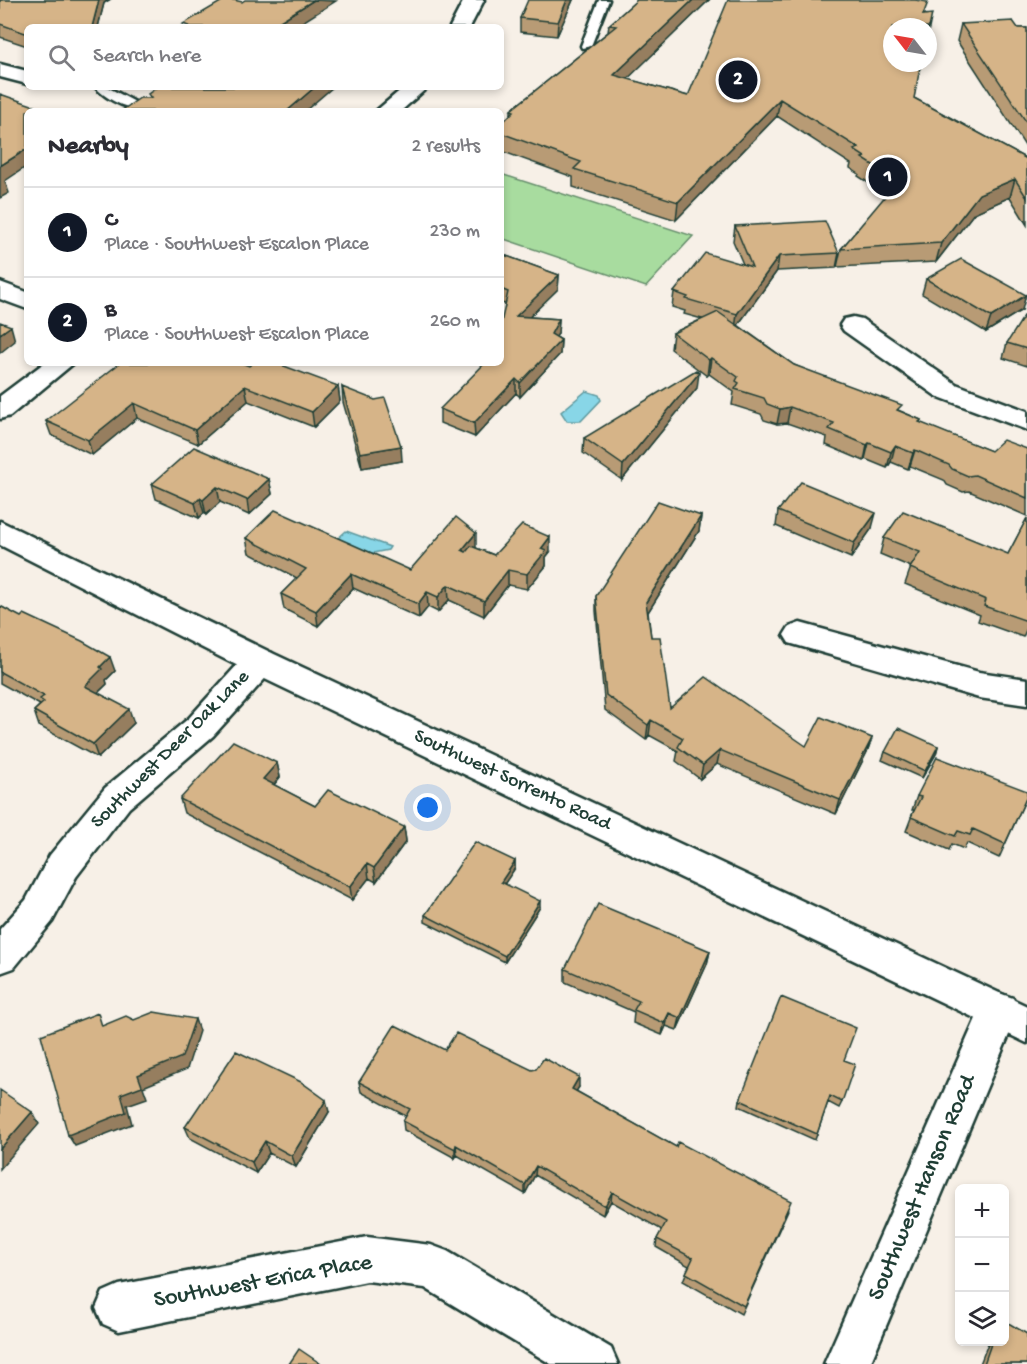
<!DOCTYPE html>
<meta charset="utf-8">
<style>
:root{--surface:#fff;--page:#f2f2f3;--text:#2b2b33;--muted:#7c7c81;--line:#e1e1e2;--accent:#111827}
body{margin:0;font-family:"Gochi Hand",sans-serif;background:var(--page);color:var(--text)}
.controls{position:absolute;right:18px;bottom:18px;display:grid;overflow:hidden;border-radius:9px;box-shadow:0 3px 9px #0003}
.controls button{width:54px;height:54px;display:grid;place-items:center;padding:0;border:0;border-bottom:2px solid var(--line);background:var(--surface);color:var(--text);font:30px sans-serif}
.compass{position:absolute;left:883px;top:18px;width:54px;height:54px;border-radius:50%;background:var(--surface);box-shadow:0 3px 9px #0003;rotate:301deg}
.you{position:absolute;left:428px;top:808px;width:21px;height:21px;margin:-15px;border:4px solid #fff;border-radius:50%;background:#1a73e8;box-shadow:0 0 0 9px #1a73e833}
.badge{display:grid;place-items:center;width:39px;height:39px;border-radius:50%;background:var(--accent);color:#fff;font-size:20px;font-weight:700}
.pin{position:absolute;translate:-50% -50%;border:3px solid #fff;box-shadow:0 2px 6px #0006}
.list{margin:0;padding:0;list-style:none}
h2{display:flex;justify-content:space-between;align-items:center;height:78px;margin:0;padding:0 24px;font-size:26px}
h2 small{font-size:20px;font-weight:400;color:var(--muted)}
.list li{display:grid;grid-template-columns:39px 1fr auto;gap:18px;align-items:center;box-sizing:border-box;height:90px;padding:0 24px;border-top:2px solid var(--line)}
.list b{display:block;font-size:22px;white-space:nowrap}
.list p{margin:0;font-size:20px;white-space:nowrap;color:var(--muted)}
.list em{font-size:20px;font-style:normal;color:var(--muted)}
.icon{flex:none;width:33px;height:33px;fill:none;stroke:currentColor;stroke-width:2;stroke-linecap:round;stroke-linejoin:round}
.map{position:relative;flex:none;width:1027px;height:1364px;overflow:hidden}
.search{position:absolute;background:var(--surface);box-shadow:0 3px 9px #0003;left:24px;top:24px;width:480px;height:66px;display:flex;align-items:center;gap:15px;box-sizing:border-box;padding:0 21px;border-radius:9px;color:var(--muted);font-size:22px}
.panel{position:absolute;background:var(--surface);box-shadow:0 3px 9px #0003;left:24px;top:108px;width:480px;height:258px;border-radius:9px}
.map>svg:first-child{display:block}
</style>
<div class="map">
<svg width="1027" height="1364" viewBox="0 0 1027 1364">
<rect width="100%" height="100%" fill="#f7f0e7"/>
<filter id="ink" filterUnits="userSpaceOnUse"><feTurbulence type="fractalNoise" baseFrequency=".0167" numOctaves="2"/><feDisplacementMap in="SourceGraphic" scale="12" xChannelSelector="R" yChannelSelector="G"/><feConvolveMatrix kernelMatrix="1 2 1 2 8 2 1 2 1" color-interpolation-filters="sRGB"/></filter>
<g filter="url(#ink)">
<!-- green -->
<path fill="#a8dc9f" stroke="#648c6a" stroke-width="1.5" d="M 501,174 L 693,236 L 646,287 L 501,238 Z"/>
<!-- water -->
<path fill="#88d6e7" stroke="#5e999f" stroke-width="1.5" d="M 586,391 L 599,395 L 601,400 L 581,421 L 567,421 L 561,412 Z
M 346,531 L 390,547 L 388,550 L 368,554 L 336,540 Z"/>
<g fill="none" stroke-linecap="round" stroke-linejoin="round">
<defs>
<path id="service" d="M 599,0 L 609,0 L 591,46 L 582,48 L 581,46 Z
M 95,87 L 107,87 L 152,111 C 132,111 109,102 95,87 Z"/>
<path id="minor" d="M 0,64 L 27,71 L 27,84 L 0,77 Z
M 0,282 L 27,292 L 27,309 L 0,299 Z
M 853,317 L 862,319 L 956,384 L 1027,411 L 1027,430 L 936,396 L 844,331 L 840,325 L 844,319 Z
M 800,623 L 979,672 L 1027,679 L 1027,705 L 979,698 L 789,643 L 784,635 L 789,627 Z
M 260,650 L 272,653 L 276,662 L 272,671 L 213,736 L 129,808 L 76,877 L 52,922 L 14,968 L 0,973 L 0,929 L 26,900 L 50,855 L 105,788 L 189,718 L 248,653 Z
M 999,993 L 1013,998 L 1019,1011 L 870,1364 L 824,1364 L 985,998 Z
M 367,1237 L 431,1245 L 447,1251 L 611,1348 L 618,1364 L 551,1364 L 425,1288 L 367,1281 L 119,1331 L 103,1324 L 96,1308 L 103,1292 L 119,1285 Z"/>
<path id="tertiary" d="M 464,0 L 484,0 L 470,27 L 450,27 Z
M 404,87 L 428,87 L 401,111 L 376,111 Z
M 44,363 L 74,363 L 10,416 L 0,419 L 0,396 Z
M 0,521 L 272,653 L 1027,1006 L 1027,1043 L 248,671 L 0,545 Z"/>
</defs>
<!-- service casing -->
<use href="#service" stroke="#1f3d34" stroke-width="5"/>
<!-- minor casing -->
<use href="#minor" stroke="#1f3d34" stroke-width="5"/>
<!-- tertiary casing -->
<use href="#tertiary" stroke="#1f3d34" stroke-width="5"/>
<!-- service -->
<use href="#service" fill="#fff" fill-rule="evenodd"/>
<!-- minor -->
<use href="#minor" fill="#fff" fill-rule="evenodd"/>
<!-- tertiary -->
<use href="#tertiary" fill="#fff" fill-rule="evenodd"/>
</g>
<!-- wall -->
<path fill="#b89b75" stroke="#1f3d34" stroke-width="1.5" d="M 0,0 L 109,0 L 104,3 L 98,27 L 27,27 L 27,46 L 0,37 Z
M 573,0 L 557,36 L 520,32 L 520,18 Z
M 637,0 L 709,0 L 627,79 L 688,96 L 925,14 L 914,98 L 1027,159 L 1027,225 L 1010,197 L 974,213 L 936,262 L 837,267 L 841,249 L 887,195 L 858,176 L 859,174 L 850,168 L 851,164 L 777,116 L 676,220 L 573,187 L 573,177 L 501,151 L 501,124 L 511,114 L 511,110 L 608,32 L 609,25 Z
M 961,24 L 1018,28 L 1027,28 L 1027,149 L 957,41 Z
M 735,226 L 839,253 L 836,268 L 777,271 L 738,325 L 794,365 L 921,420 L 920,423 L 991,451 L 1027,449 L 1027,516 L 969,491 L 963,492 L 947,485 L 944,480 L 910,466 L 908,469 L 891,462 L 887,468 L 865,459 L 864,461 L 826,445 L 827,437 L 787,423 L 777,424 L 764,420 L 761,414 L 732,405 L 734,392 L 709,374 L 707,376 L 671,349 L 673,333 L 702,319 L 684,314 L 685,311 L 672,307 L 674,292 L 743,264 L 733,241 Z
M 501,254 L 559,275 L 558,289 L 529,317 L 559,319 L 558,333 L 556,337 L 561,340 L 560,354 L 520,397 L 516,393 L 475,437 L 440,423 L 440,409 L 501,363 L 505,304 L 501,303 Z
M 926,279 L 1022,310 L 986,332 L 922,294 Z
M 1027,317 L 1027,366 L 1003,358 L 1007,343 Z
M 249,366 L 338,386 L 340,401 L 314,427 L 248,401 L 198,444 L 137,418 L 92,455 L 51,435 L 46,421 Z
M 342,387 L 402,461 L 362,468 L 343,402 Z
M 697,388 L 622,480 L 583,453 L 584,438 Z
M 269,479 L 272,494 L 249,515 L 220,502 L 206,515 L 204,513 L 199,518 L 156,499 L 152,484 Z
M 778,511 L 872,528 L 851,558 L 776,526 Z
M 701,516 L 699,531 L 648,612 L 651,637 L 670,708 L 806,746 L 872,738 L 867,752 L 836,814 L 717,764 L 700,779 L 676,761 L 678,751 L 649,735 L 646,740 L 605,710 L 596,611 L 596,596 Z
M 1027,518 L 1027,628 L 1023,637 L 978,621 L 980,615 L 905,584 L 911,567 L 880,554 L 884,538 L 1008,554 Z
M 246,538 L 410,570 L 476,548 L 494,555 L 550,552 L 546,557 L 546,566 L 527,589 L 508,585 L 484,616 L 449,600 L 438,612 L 428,607 L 419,618 L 353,588 L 318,626 L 284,609 L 281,594 L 297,578 L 249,553 Z
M 0,606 L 115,671 L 106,680 L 107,684 L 98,693 L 134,723 L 98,758 L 39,726 L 34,711 L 40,705 L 0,683 Z
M 938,746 L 936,754 L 922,778 L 882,760 L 885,752 Z
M 277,763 L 280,777 L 274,785 L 315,806 L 404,827 L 406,841 L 376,882 L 369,878 L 352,900 L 184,813 L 180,799 Z
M 917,796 L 1027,796 L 999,858 L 967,843 L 964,849 L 952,844 L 949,850 L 906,831 L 914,810 L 912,810 Z
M 515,861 L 515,868 L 504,884 L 540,907 L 505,962 L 425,922 L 425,915 Z
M 710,951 L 707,964 L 677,1030 L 666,1026 L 662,1035 L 633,1023 L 634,1012 L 565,982 L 565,969 Z
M 445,1050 L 532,1070 L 579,1087 L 576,1091 L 788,1210 L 741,1314 L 683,1281 L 689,1266 L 656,1247 L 657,1239 L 662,1230 L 611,1201 L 603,1215 L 535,1175 L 525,1194 L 457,1155 L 455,1158 L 404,1130 L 403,1121 L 406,1116 L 361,1092 L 359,1082 Z
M 844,1060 L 842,1102 L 839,1108 L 828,1102 L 815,1140 L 739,1106 L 740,1100 Z
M 329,1112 L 296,1167 L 269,1153 L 256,1173 L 190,1138 L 185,1127 Z
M 989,1341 L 1005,1341 L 1027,1364 L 980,1364 Z"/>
<!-- shaded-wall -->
<path fill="#967e5f" stroke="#1f3d34" stroke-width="1.5" d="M 99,0 L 109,0 L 104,3 L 98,27 L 92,27 Z
M 314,0 L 336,1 L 295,27 L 280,21 Z
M 567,0 L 573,0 L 557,36 L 558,22 Z
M 693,0 L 709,0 L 613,93 L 614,75 Z
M 315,87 L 333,87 L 305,111 L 287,111 Z
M 780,99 L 777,116 L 676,220 L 678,202 Z
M 27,149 L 27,166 L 5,181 L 9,193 L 0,198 L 0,166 Z
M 1015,179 L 1010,197 L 974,213 L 936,262 L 941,243 L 979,194 Z
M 779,256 L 777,271 L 735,329 L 737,314 Z
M 559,275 L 558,289 L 516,330 L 516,316 Z
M 1026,295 L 1022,310 L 986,332 L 991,317 Z
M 559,319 L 558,333 L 551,348 L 551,334 Z
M 11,326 L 15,341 L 0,353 L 0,334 Z
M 561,340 L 560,354 L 520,397 L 520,383 Z
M 711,358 L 709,374 L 707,376 L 709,360 Z
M 699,373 L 697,388 L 622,480 L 623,465 Z
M 516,379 L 516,393 L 475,437 L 474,423 Z
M 245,386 L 248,401 L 198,444 L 195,430 Z
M 338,386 L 340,401 L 314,427 L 312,412 Z
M 134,403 L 137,418 L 92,455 L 88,440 Z
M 790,407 L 787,423 L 777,424 L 780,409 Z
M 869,443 L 865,459 L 864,461 L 867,445 Z
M 401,446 L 402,461 L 362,468 L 360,453 Z
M 895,446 L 891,462 L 887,468 L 891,452 Z
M 915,450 L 910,466 L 908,469 L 913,453 Z
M 269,479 L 272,494 L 249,515 L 247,500 Z
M 217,487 L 220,502 L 206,515 L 203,500 Z
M 200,498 L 204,513 L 199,518 L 195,503 Z
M 876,513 L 872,528 L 851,558 L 854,543 Z
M 701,516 L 699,531 L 645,617 L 646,602 Z
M 476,533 L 476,548 L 462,565 L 462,550 Z
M 550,537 L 550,552 L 546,557 L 546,566 L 527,589 L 527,574 L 541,549 Z
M 508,570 L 508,585 L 484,616 L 484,601 Z
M 351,574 L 353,588 L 318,626 L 316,611 Z
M 448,585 L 449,600 L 438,612 L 438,597 Z
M 427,592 L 428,607 L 419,618 L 418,604 Z
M 110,657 L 115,671 L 106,680 L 107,684 L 90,700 L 85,686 L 100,667 Z
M 129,709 L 134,723 L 98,758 L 93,744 Z
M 651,720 L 649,735 L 646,740 L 648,725 Z
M 872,738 L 867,752 L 836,814 L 840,800 Z
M 938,746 L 936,754 L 922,778 L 925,771 Z
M 720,750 L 717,764 L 700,779 L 703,765 Z
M 277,763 L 280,777 L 266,794 L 263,779 Z
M 404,827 L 406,841 L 376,882 L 374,868 Z
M 515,861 L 515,868 L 501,889 L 501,882 Z
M 367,864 L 369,878 L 352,900 L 350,887 Z
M 540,901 L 540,907 L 505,962 L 505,956 Z
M 710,951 L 707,964 L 677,1030 L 680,1018 Z
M 669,1013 L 666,1026 L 662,1035 L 664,1023 Z
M 195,1019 L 199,1031 L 187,1069 L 143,1087 L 147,1098 L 127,1105 L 132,1124 L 75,1146 L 68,1135 L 121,1094 L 138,1075 Z
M 579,1077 L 579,1087 L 572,1098 L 572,1089 Z
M 326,1100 L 329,1112 L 296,1167 L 292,1156 Z
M 32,1112 L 39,1124 L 0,1169 L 0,1149 Z
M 265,1141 L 269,1153 L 256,1173 L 252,1162 Z
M 456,1145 L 457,1155 L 455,1158 L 455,1149 Z
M 536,1166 L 535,1175 L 525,1194 L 525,1185 Z
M 612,1192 L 611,1201 L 603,1215 L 605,1206 Z"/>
<!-- building -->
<path fill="#d6b488" stroke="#1f3d34" stroke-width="1.5" d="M 0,0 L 99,0 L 92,27 L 27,27 L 27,32 L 25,33 L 0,24 Z
M 224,0 L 234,0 L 242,2 L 245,0 L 314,0 L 280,21 L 302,27 L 191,27 L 183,24 Z
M 528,0 L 567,0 L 558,22 L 520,18 Z
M 637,0 L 693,0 L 614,75 L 688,96 L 728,0 L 915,0 L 928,2 L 923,15 L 932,14 L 928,33 L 928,27 L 892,27 L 892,63 L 921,63 L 914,98 L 1027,159 L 1027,198 L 1015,179 L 979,194 L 941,243 L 841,249 L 898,181 L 862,158 L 865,157 L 854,150 L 859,148 L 780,99 L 678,202 L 574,169 L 581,162 L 501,133 L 501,124 L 514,111 L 511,110 L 616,26 L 609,25 Z
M 1013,21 L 1018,28 L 1027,28 L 1027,123 L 961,24 Z
M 158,87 L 315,87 L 287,111 L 121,111 L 140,98 L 151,98 L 148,94 Z
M 0,94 L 49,111 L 27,111 L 27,149 L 0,166 Z
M 825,221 L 839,253 L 779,256 L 737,314 L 686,299 L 688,297 L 674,292 L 705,253 L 752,267 L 735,226 Z
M 501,254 L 559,275 L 516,316 L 559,319 L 551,334 L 561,340 L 520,383 L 516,379 L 474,423 L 440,409 L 485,363 L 501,363 L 501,323 L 508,292 L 501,289 Z
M 961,259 L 1026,295 L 991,317 L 926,279 Z
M 718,312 L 794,365 L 902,405 L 897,410 L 921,420 L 919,422 L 991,451 L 1003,440 L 1027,449 L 1027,498 L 975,475 L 968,476 L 952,469 L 949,465 L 915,450 L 913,453 L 895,446 L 891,452 L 869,443 L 867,445 L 829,429 L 834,423 L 790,407 L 780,409 L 767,404 L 764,398 L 735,389 L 739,383 L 736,381 L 738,377 L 711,358 L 709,360 L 673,333 Z
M 1024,316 L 1027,317 L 1027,349 L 1007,343 Z
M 0,322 L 11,326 L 0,334 Z
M 120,363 L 242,363 L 249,366 L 253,363 L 276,363 L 338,386 L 312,412 L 245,386 L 195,430 L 134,403 L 88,440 L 46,421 Z
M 696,370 L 699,373 L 623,465 L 584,438 Z
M 342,387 L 375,400 L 385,398 L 401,446 L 360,453 Z
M 194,447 L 269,479 L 247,500 L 217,487 L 203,500 L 200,498 L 195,503 L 152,484 Z
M 801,482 L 876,513 L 854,543 L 778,511 Z
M 658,501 L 701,516 L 646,602 L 651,637 L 660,637 L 670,708 L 706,677 L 806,746 L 821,717 L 872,738 L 840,800 L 720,750 L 703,765 L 678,747 L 683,738 L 651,720 L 648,725 L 606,695 L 596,596 Z
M 275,510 L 410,570 L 456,517 L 476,533 L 462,550 L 466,552 L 471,546 L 494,555 L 522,525 L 550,537 L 541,549 L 546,551 L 527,574 L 508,570 L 484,601 L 448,585 L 438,597 L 427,592 L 418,604 L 351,574 L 316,611 L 281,594 L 306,569 L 246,538 Z
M 903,511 L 1008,554 L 1027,518 L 1027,621 L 984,606 L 986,600 L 910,568 L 920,552 L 884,538 Z
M 0,606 L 21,617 L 24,614 L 82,641 L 110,657 L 100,667 L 102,669 L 85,686 L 129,709 L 93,744 L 34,711 L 44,702 L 40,699 L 44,696 L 0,672 Z
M 898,728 L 938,746 L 925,771 L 885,752 Z
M 233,741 L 277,763 L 263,779 L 315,806 L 328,790 L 404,827 L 374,868 L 367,864 L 350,887 L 180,799 Z
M 937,757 L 1027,791 L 1027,796 L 1005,844 L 973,829 L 970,835 L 958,831 L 955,836 L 911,817 L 921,797 L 917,796 Z
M 475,842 L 515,861 L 501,882 L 540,901 L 505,956 L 425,915 Z
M 598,904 L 710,951 L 680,1018 L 669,1013 L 664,1023 L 634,1010 L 639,1001 L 565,969 Z
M 781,997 L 856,1028 L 844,1060 L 855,1064 L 842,1102 L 830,1096 L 817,1134 L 740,1100 Z
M 154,1012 L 195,1019 L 182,1057 L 138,1075 L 142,1086 L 121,1094 L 126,1112 L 68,1135 L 41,1035 L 98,1013 L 102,1026 L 126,1016 L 134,1020 Z
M 395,1025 L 445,1050 L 456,1033 L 532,1070 L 536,1069 L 544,1058 L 579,1077 L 572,1089 L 676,1147 L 678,1142 L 791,1201 L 744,1306 L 686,1273 L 693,1258 L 657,1239 L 666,1222 L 612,1192 L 605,1206 L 536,1166 L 525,1185 L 456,1145 L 455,1149 L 403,1121 L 410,1109 L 359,1082 Z
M 236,1051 L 301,1082 L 326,1100 L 292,1156 L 265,1141 L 252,1162 L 185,1127 Z
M 0,1090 L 32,1112 L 0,1149 Z
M 1005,1321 L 1027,1334 L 1027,1364 L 984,1364 L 992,1341 L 1005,1341 Z
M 299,1349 L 321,1364 L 289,1364 Z"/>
</g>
<g text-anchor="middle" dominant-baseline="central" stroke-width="4.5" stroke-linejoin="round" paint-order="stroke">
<!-- street labels -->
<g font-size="20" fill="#1f3d34" stroke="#fff">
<text transform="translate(171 750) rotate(-45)">Southwest Deer Oak Lane</text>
<text transform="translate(512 781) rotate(25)">Southwest Sorrento Road</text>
</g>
<!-- near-street labels -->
<g font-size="24" fill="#1f3d34" stroke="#fff">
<text transform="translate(923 1188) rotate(-67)">Southwest Hanson Road</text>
<text transform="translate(263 1282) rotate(-10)">Southwest Erica Place</text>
</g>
</g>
</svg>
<div class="controls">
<button>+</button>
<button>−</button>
<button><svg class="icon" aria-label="layers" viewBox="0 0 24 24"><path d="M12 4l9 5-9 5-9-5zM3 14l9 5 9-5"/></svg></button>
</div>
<svg class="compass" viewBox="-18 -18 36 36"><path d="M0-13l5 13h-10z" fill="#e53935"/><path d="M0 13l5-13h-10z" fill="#7c7c81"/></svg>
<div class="you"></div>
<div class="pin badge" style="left:888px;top:177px">1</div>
<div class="pin badge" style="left:738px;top:80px">2</div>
<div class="search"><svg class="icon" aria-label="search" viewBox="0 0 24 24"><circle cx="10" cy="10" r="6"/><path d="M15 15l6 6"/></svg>Search here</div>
<section class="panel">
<h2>Nearby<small>2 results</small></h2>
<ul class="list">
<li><span class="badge">1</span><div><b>C</b><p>Place · Southwest Escalon Place</p></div><em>230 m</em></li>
<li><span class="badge">2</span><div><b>B</b><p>Place · Southwest Escalon Place</p></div><em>260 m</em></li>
</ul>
</section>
</div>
